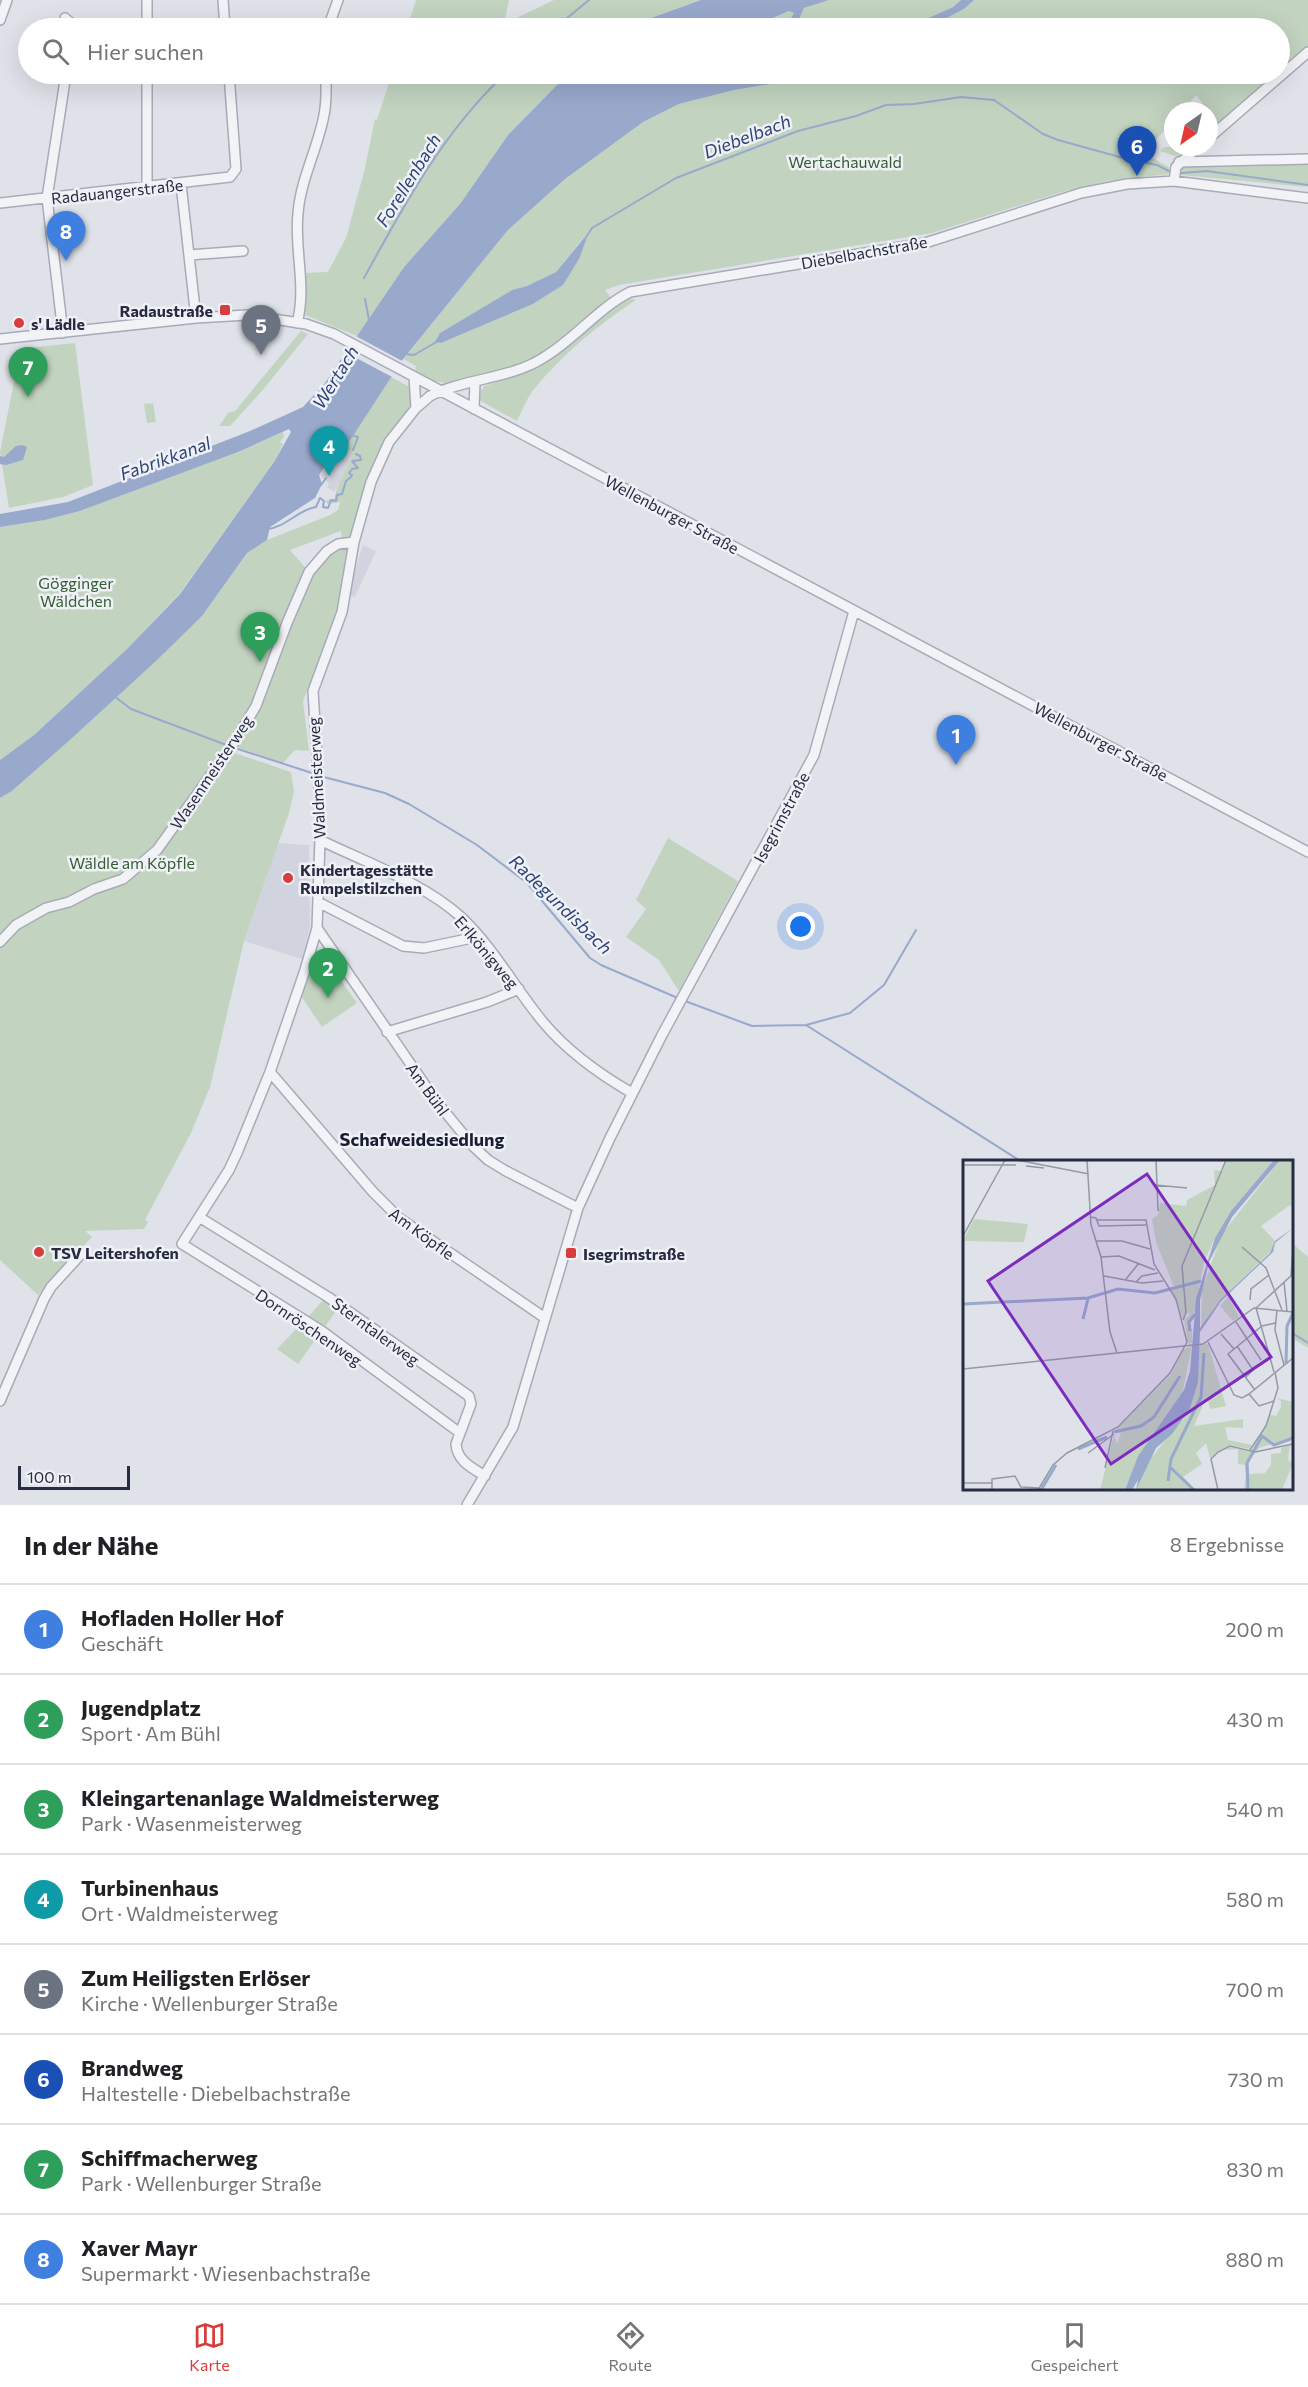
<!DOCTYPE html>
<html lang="de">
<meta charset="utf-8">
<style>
:root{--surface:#fff;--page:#f2f2f2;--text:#202124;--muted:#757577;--line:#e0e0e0;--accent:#d73d3c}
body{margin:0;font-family:Commissioner,sans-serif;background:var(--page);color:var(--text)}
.compass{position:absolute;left:1164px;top:102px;width:54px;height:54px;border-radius:50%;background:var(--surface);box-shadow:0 6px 24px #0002;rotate:214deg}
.scale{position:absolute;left:18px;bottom:15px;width:112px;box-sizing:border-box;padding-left:6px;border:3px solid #272c42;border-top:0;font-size:16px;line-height:21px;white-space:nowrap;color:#272c42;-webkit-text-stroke:4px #eff1f7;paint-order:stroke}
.you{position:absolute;left:801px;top:927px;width:21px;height:21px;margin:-15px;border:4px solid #fff;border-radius:50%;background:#1a73e8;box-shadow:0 0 0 9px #1a73e833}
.badge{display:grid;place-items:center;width:39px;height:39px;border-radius:50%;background:var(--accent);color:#fff;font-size:20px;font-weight:700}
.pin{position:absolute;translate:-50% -50px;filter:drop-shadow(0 2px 3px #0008)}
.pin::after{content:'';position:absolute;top:32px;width:21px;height:18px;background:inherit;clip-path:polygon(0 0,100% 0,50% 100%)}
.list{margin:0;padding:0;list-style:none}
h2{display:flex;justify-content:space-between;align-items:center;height:78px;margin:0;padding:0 24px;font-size:26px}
h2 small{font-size:20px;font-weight:400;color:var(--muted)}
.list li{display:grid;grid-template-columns:39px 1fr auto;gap:18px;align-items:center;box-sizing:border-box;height:90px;padding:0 24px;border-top:2px solid var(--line)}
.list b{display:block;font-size:22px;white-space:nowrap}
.list p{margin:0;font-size:20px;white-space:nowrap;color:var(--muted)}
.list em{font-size:20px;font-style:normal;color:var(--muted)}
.icon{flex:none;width:33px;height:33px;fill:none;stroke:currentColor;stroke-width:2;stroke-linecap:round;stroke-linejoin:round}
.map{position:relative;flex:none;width:1308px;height:1505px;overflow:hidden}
.search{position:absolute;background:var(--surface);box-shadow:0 6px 24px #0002;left:18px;right:18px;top:18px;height:66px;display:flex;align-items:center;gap:15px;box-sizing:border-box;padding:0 21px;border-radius:33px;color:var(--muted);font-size:22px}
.sheet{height:798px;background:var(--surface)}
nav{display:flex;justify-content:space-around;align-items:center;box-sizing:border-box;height:84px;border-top:2px solid var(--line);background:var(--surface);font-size:16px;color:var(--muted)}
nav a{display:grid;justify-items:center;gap:3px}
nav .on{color:var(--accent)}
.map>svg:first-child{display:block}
</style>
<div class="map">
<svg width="1308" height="1505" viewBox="0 0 1308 1505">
<rect width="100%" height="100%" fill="#dfe2e9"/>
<!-- built -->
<path fill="#d1d4df" d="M 349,451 L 353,456 L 343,480 L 334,492 L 327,487 L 329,483 L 319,475 L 330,459 Z
M 363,545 L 376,551 L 355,597 L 350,596 L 355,569 Z
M 278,843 L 309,845 L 310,926 L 302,959 L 244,941 Z"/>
<!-- green -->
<path fill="#c2d4c0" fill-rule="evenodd" d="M 416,0 L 509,0 L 504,24 L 554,0 L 701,0 L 651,18 L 636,28 L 407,28 Z
M 829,0 L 961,0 L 953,7 L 906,28 L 795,28 L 804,8 Z
M 974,0 L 1308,0 L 1308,47 L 1280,71 L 1280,28 L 926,28 L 964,9 Z
M 789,11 L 794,13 L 788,23 L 788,28 L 749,28 Z
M 392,74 L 573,74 L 557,85 L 508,135 L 460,204 L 404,267 L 357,336 L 305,315 L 304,273 L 328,272 L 346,238 L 364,172 L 375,119 L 377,120 Z
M 804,74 L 1277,74 L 1209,131 L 1209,116 L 1211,114 L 1196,95 L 1182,111 L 1173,111 L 1173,121 L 1154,142 L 1131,146 L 1169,167 L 1169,174 L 1108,181 L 1065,191 L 932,233 L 619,285 L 605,290 L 611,298 L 594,310 L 564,339 L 529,361 L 445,383 L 434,381 L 415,372 L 416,366 L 403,359 L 508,230 L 565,179 L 612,144 L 643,122 L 679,104 L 734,90 L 783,82 ZM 583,238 L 563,285 L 533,304 L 441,343 L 440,333 L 512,290 L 527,286 L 556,272 Z
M 1164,147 L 1190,147 L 1178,157 L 1160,151 Z
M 1308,161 L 1308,187 L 1181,175 L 1182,168 L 1189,164 Z
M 630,298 L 636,300 C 598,325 560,356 532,392 C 526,400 522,411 517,421 L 479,400 L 479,393 L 485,386 L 539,367 L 617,304 Z
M 301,331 L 308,334 L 261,392 L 230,426 L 219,426 L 228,413 L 235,411 Z
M 75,343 L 93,485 L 63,497 L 9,508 L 0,452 L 14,382 L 29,376 L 27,348 Z
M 391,377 L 413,389 L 413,405 L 386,441 L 351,538 L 342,539 L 341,531 L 290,550 L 309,572 L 333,549 L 351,548 L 339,610 L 303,701 L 309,751 L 295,750 L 283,763 L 232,745 L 224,745 L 229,751 L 291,772 L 294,791 L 289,813 L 244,941 L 210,1087 L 191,1133 L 145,1220 L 148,1222 L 144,1229 L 85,1231 L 92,1237 L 38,1295 L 0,1260 L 0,798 L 12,791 L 71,739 L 202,616 L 247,553 L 267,540 L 330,515 L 338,510 L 340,502 L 328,504 L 325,501 L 335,498 C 334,491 349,466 353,456 L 349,451 L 342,458 L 340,454 Z
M 153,403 L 156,422 L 147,423 L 144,404 Z
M 283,432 L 284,437 L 280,442 L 283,444 L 274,462 L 180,593 L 127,649 L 34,735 L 0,760 L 0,527 L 45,520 L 80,511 L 238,452 Z
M 668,838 L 738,881 L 679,991 L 659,960 L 626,937 L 646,909 L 636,900 Z
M 332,968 L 357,1003 L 322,1027 L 299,993 L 307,972 Z
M 1292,1243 L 1308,1257 L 1308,1348 L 1292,1338 Z
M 324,1299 L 338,1308 L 324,1328 L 308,1317 Z
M 303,1322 L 320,1333 L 298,1364 L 277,1349 Z"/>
<!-- water -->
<path fill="#98a9cc" d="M 701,0 L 829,0 L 804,8 L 795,28 L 788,28 L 788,23 L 794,13 L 789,11 L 749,28 L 636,28 L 651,18 Z
M 961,0 L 974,0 L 964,9 L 927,28 L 906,28 L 953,7 Z
M 573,74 L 740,74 L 736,77 L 748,74 L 755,76 L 759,74 L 804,74 L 783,82 L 734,90 L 679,104 L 643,122 L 565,179 L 508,230 L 403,359 L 347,445 L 340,454 L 342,458 L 330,459 L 319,475 L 322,484 L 315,498 L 270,527 L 267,540 L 247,553 L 202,616 L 157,660 L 71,739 L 12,791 L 0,798 L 0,760 L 34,735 L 127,649 L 180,594 L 274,462 L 291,432 L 289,429 L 238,452 L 80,511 L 45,520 L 0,527 L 0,514 L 68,502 L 250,431 L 303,407 L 325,383 L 404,267 L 460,204 L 508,135 L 557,85 Z
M 584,238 L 586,240 L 579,259 L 563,285 L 533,304 L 441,343 L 435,342 L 440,333 L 512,290 L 527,286 L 556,272 Z
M 22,445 L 27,447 L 23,460 L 6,465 L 0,464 L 0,456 L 4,457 L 16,446 Z"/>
<!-- pier -->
<path fill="#dfe2e9" d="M 354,335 L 404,362 L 394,378 L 343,351 Z"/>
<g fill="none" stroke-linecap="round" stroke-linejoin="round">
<!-- stream -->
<path stroke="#98a9cc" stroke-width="2" d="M 555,28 L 589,0
M 1181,173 L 1207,171 L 1308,185
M 585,239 L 592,228 L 676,178 L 798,131 L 856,116 L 886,105 L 914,104 L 961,97 L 994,100 L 1043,134 L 1058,140 L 1127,159 L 1157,165 L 1169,171
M 364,278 C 404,205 444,131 505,74
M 365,299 L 369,320
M 405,354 L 414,355 L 438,341
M 351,435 L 358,437 L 353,450
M 321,485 L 326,478
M 267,529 C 285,528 299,509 316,507 L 320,498 L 324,501 L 323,507 L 328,508 L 331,500 L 336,501 L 337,495 L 342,494 L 346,481 L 351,477 L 352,475 L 349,473 L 352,469 L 358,468 L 352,461 L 361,460 L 360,456 L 356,454
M 114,696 L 131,709 L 229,746
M 235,748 L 315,774
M 320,776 L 385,793 L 409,804 L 477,845 L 527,883 L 590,958 L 601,965 L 680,999
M 685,1001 L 752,1026 L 806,1025 L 1022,1162
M 806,1025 L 850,1013 L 884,985 L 916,930
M 1292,1333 L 1308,1343"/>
<defs>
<path id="minor" d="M 147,0 L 147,28
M 223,0 L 225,28
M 65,18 L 72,24 L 72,28
M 0,20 L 7,0
M 328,28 L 338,0
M 1209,138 L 1308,52
M 1179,162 L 1308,159
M 1174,181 L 1176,167 L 1198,147
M 181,184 L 196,318
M 147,188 L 147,74
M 0,203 L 230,177 L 236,169 L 229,74
M 189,255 L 243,251
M 297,323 C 307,287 294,249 298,213 C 301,178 318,148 324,115 C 327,101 326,87 326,74
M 63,333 L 47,198 L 66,74
M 0,339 L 196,318 L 247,315 L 306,324 L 334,334 L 1308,852
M 414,377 L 416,408
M 474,409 L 475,381
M 320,840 C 365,862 424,883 461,917 C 493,947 515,988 543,1022 C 568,1052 599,1074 632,1093
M 318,902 L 403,946 L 424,948 L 477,937
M 317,928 L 436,1101 L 473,1146 L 488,1160 L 506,1171 L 578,1208
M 0,942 L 16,925 L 46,908 L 69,902 L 94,889 L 123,879 L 157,850 L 233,744 L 256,706 L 287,623 L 309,572 L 327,551 L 338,544 L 354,542
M 387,1032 L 487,1002 L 519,989
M 270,1072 L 373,1192 L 399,1218 L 545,1318
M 199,1217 L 328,1297 L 469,1396 L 471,1404 L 456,1444 C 457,1461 472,1468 485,1476
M 0,1401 L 44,1299 L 51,1287 L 82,1253
M 460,1433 L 322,1331 L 182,1244 L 229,1170 L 237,1153 L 270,1072 L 305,970 L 317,928 L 320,840 L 320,805 L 313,691 L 342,612 L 354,542 L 371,482 L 389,442 L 416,408 L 430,396 C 466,378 510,379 543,358 C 575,339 597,309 630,292 L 925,243 L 1081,193 L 1127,184 L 1174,181 L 1308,198
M 467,1505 L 513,1427 L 578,1208 L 610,1138 L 662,1035 L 814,755 L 854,611"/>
</defs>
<!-- minor casing -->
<use href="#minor" stroke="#a8abb7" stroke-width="12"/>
<!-- minor -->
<use href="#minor" stroke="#f2f3f7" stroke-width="9"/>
</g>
<!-- markers -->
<g fill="#d73d3c" stroke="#eff1f7" stroke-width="2">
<rect x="219" y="304" width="12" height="12" rx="3"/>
<circle cx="19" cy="323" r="6"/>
<circle cx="288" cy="878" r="6"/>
<circle cx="39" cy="1252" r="6"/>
<rect x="565" y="1247" width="12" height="12" rx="3"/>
</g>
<g text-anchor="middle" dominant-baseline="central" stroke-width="5" stroke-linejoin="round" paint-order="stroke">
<!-- park labels -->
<g font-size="16" fill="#345e33" stroke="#eff1f7">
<text x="845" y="161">Wertachauwald</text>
<text x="76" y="582">Gögginger<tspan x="76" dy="18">Wäldchen</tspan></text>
<text x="132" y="862">Wäldle am Köpfle</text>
</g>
<!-- street labels -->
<g font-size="16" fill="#272c42" stroke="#eff1f7">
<text transform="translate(117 191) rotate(-6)">Radauangerstraße</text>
<text transform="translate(864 252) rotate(-10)">Diebelbachstraße</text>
<text transform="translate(672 514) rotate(28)">Wellenburger Straße</text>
<text transform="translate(1101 741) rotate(28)">Wellenburger Straße</text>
<text transform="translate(211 772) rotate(-56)">Wasenmeisterweg</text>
<text transform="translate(316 778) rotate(-93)">Waldmeisterweg</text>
<text transform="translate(781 817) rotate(-62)">Isegrimstraße</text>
<text transform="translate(487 952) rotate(50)">Erlkönigweg</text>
<text transform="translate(428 1089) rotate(54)">Am Bühl</text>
<text transform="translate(422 1233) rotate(36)">Am Köpfle</text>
<text transform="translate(309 1327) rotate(34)">Dornröschenweg</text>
<text transform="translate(376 1331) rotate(36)">Sterntalerweg</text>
</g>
<!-- poi labels -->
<g font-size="16" font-weight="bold" fill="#272c42" stroke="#eff1f7" text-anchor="start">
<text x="213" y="310" text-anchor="end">Radaustraße</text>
<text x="31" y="323">s' Lädle</text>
<text x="300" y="869">Kindertagesstätte<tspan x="300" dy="18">Rumpelstilzchen</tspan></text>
<text x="51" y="1252">TSV Leitershofen</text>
<text x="583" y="1253">Isegrimstraße</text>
</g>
<!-- water labels -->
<g font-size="18" font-style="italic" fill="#2e4378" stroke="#eff1f7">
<text transform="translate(747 136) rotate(-21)">Diebelbach</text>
<text transform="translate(408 180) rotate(-58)">Forellenbach</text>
<text transform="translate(335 377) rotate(-58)">Wertach</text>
<text transform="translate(165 458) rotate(-20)">Fabrikkanal</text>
<text transform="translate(561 904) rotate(44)">Radegundisbach</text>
</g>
<!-- neighbourhood labels -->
<g font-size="18" font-weight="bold" fill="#191e32" stroke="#eff1f7">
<text x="422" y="1139">Schafweidesiedlung</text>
</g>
</g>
<!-- overview -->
<g transform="translate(963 1160)">
<rect width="330" height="330" fill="#dfe2e9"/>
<path d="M 262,0 L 311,0 L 268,51 L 252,78 L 241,102 L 232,150 L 225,163 L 229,170 L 229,183 L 225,184 L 221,160 L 227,154 L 223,153 L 220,159 L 208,131 L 211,127 L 193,82 L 189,59 L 195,55 L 197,43 L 223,46 L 224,40 L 252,25 L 251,10 L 260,11 ZM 317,0 L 330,0 L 330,48 L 327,45 L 298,66 L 312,81 L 309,90 L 258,139 L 238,168 L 239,129 L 259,74 ZM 11,59 L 65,64 L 61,82 L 0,81 ZM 265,136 L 276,157 L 270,161 L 257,146 ZM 245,184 L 263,246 L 247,249 L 244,236 L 231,266 L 280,259 L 280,268 L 262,267 L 265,280 L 289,285 L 287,289 L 267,285 L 247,298 L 243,283 L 233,293 L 239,304 L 220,317 L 233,330 L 173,330 L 187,300 L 227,248 L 237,185 ZM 229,186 L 219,235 L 175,296 L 162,330 L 137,330 L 151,275 L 154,284 L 158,273 L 151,272 L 209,213 L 219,190 ZM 313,238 L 330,242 L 330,277 L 296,288 L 285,302 L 286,314 L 302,313 L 308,305 L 308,294 L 318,293 L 318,288 L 327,285 L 325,300 L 330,303 L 319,330 L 281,330 L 283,314 L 282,305 L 275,304 L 275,289 L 262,290 L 267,287 L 288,292 L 307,255 L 313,256 L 318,247 L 318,241 ZM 219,244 L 203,269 L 190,279 L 210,250 Z" fill="#c2d4c0"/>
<path d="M 311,0 L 317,0 L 269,57 L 246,102 L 237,140 L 237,168 L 258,139 L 307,93 L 312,81 L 330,68 L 312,83 L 310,92 L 258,141 L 242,165 L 237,172 L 235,222 L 227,248 L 209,274 L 193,288 L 173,330 L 175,320 L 169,330 L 162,330 L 175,296 L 221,230 L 227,211 L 233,139 L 252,78 L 268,51 Z" fill="#98a9cc"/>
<path fill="none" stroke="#98a9cc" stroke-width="3" d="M 0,144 L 125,138 L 155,129 L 192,133 L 238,121M 120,159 L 125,139M 227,171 L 226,162 L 232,154M 323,203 L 324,166 L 330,153M 151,272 L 178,266 L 191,257 L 217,216M 115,289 L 144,277M 208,308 L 231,330M 205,321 L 208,299 L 238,237 L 241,193M 78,330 L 93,305M 285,330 L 284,303 L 299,276 L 311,285 L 330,278"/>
<path fill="none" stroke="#9599a6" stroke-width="1.5" d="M 54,0 L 126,14M 124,0 L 128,65 L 138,97 L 147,172 L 154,193M 193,0 L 195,51M 0,5 L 53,5M 63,6 L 81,8M 192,25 L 224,28M 127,57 L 133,58 L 136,66 L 183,65M 0,76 L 42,0M 133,81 L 159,81 L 187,89M 279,87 L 303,108 L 319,150M 138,97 L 156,96 L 192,110M 328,115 L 330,90M 141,116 L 179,123 L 200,121M 163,119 L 176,103M 173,122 L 179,116 L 195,113M 321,122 L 324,151M 287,140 L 288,129 L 306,115M 293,148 L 311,212M 293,148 L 330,114M 314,150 L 312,170 L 321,205M 220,160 L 223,153 L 219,106 L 263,0M 273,162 L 298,200M 258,174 L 271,189M 245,182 L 271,235 L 279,238 L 286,234 L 296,246 L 311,241M 274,186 L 290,210 L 282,218M 0,209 L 240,184 L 291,148 L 330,152M 292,230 L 265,194 L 299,166 L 312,163M 286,234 L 330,198M 287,290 L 303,266 L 315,228 L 312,212M 125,293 L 151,274M 142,308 L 150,271M 0,323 L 29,323M 29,330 L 29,319 L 52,316 L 58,327 L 77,328M 75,330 L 90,305 L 104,293 L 155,267 L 207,213 L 224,182 L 213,139 L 191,104 L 183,60 L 134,60M 255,330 L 248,299 L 255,292 L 267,286 L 292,292 L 330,284"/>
<path fill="#7b2cbf" fill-opacity="0.15" stroke="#7b2cbf" stroke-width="3" d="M 184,14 L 308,197 L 148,304 L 25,121 Z"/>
<rect width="330" height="330" fill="none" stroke="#272c42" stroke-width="3"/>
</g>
</svg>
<svg class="compass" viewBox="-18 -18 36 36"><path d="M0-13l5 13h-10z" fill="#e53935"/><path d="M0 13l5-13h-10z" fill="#757577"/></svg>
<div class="scale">100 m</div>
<div class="you"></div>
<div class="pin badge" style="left:956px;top:765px;background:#3f7fe0">1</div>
<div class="pin badge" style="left:328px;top:998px;background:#2e9e5b">2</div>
<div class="pin badge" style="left:260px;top:662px;background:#2e9e5b">3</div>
<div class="pin badge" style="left:329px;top:476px;background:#0f9aa8">4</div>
<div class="pin badge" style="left:261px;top:355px;background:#6b7280">5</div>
<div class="pin badge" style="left:1137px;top:176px;background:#1a4fb4">6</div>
<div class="pin badge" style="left:28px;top:397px;background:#2e9e5b">7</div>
<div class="pin badge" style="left:66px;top:261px;background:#3f7fe0">8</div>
<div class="search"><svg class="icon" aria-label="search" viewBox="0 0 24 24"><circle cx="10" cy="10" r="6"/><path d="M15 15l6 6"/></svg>Hier suchen</div>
</div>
<section class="sheet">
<h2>In der Nähe<small>8 Ergebnisse</small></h2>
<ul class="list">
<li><span class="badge" style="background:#3f7fe0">1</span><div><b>Hofladen Holler Hof</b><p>Geschäft</p></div><em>200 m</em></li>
<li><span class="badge" style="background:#2e9e5b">2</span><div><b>Jugendplatz</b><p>Sport · Am Bühl</p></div><em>430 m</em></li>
<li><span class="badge" style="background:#2e9e5b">3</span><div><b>Kleingartenanlage Waldmeisterweg</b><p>Park · Wasenmeisterweg</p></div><em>540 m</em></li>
<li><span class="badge" style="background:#0f9aa8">4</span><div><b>Turbinenhaus</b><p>Ort · Waldmeisterweg</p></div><em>580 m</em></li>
<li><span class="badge" style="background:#6b7280">5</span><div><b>Zum Heiligsten Erlöser</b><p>Kirche · Wellenburger Straße</p></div><em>700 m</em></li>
<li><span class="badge" style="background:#1a4fb4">6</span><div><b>Brandweg</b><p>Haltestelle · Diebelbachstraße</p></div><em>730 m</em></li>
<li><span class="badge" style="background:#2e9e5b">7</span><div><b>Schiffmacherweg</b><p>Park · Wellenburger Straße</p></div><em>830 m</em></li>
<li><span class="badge" style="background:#3f7fe0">8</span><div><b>Xaver Mayr</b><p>Supermarkt · Wiesenbachstraße</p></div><em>880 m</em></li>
</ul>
</section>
<nav>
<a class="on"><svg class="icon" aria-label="map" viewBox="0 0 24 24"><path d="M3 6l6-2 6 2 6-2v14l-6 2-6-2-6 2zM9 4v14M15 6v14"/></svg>Karte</a>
<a><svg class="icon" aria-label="directions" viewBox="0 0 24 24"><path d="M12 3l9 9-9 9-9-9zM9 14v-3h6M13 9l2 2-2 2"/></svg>Route</a>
<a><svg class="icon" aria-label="saved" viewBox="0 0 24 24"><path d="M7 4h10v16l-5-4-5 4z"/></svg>Gespeichert</a>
</nav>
